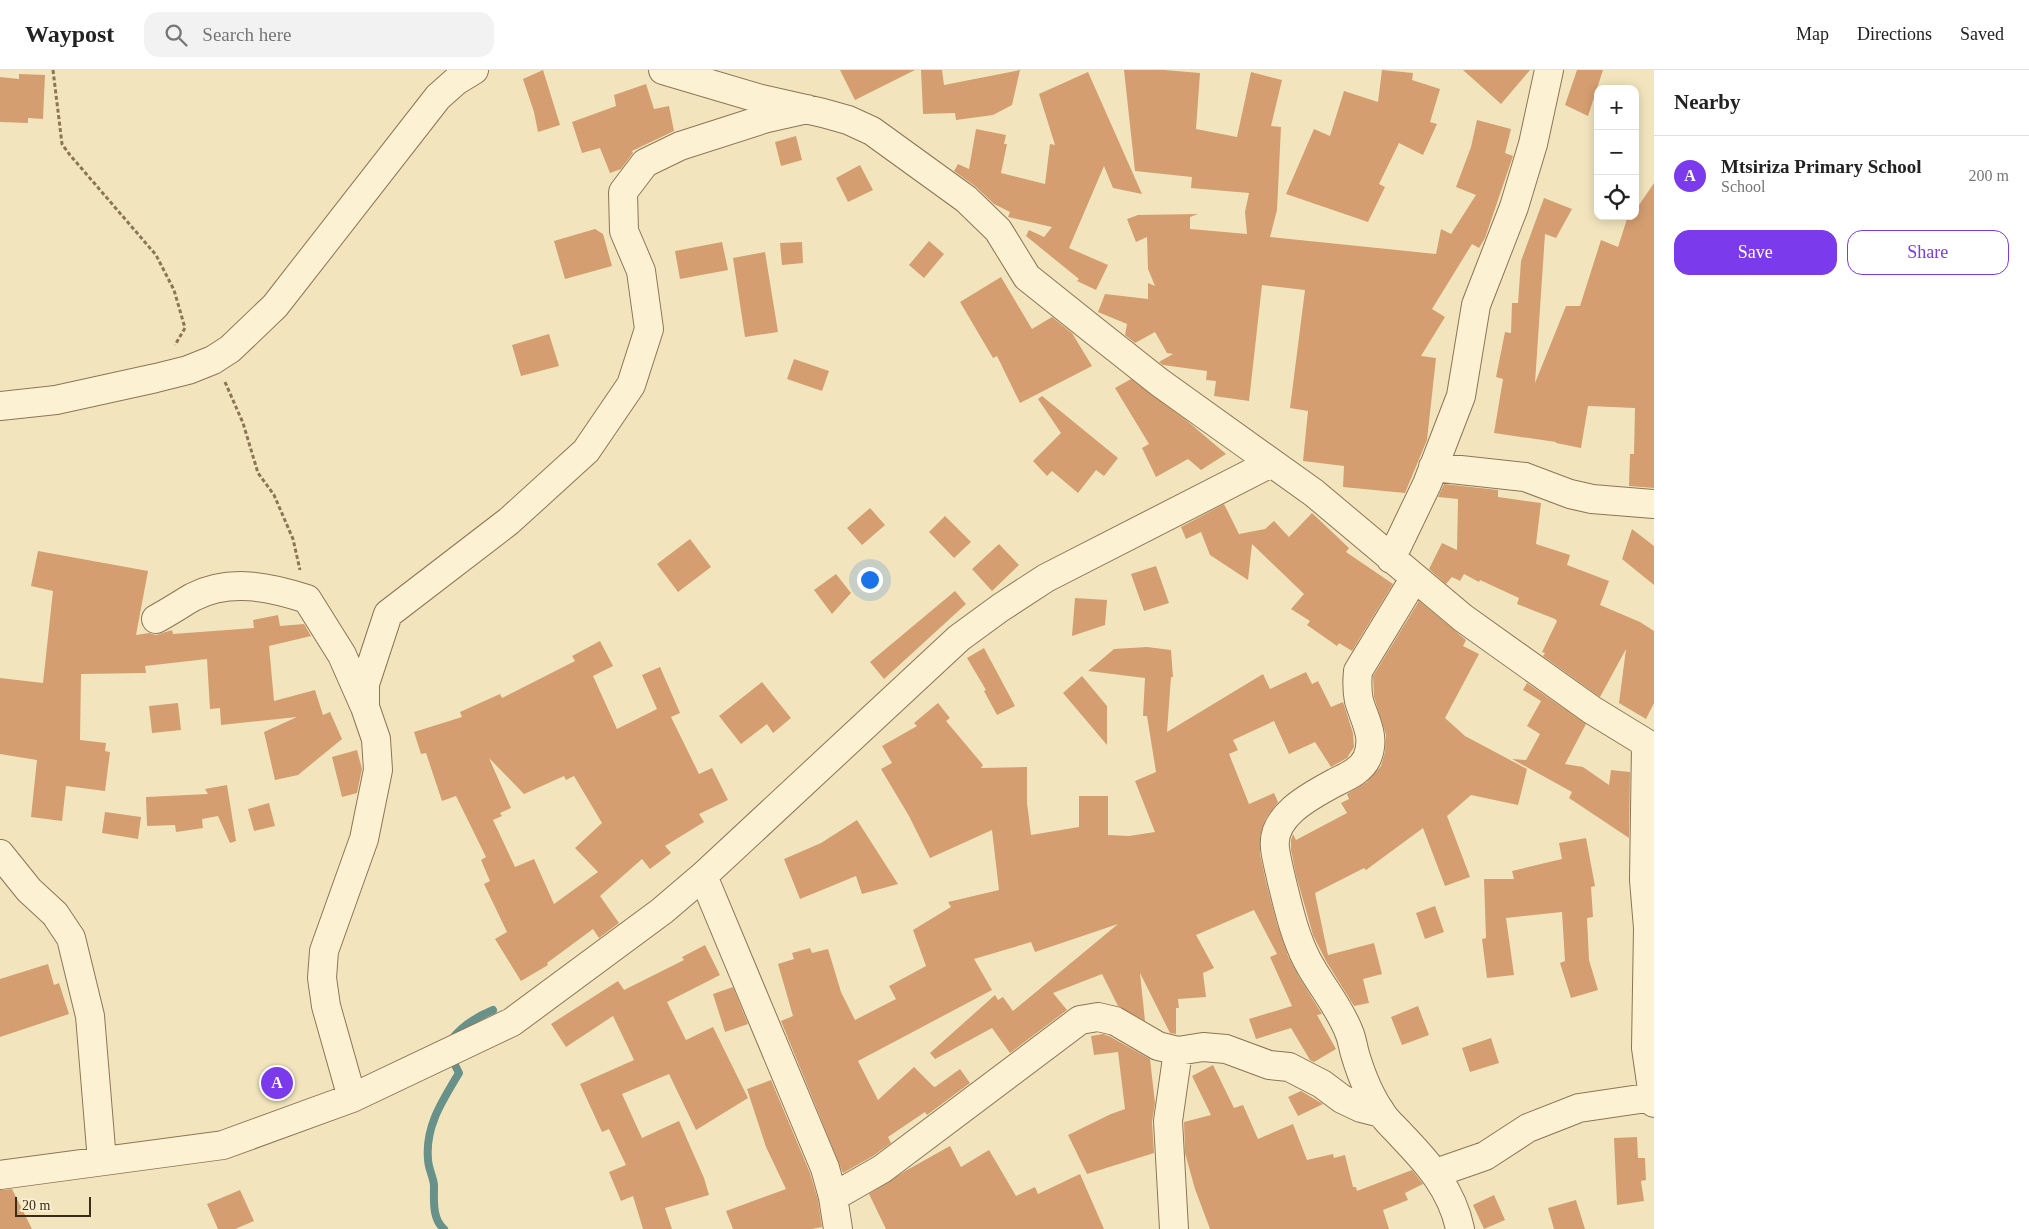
<!DOCTYPE html>
<meta charset="utf-8">
<style>
:root{--surface:#fff;--page:#f2f2f2;--text:#222;--muted:#767676;--line:#e0e0e0;--accent:#7c3aed}
body{margin:0;font-family:"Times New Roman",serif;background:var(--page);color:var(--text)}
.controls{position:absolute;right:15px;top:15px;display:grid;overflow:hidden;border-radius:10px;box-shadow:0 2px 12px #0003}
.controls button{width:45px;height:45px;display:grid;place-items:center;padding:0;border:0;border-bottom:1px solid var(--line);background:var(--surface);color:var(--text);font:25px sans-serif}
.scale{position:absolute;left:15px;bottom:12px;width:76px;box-sizing:border-box;padding-left:5px;border:2px solid #3a2c1b;border-top:0;font-size:14px;line-height:18px;white-space:nowrap;color:#3a2c1b;-webkit-text-stroke:4px #f9eecf;paint-order:stroke}
.you{position:absolute;left:869px;top:509px;width:18px;height:18px;margin:-12px;border:4px solid #fff;border-radius:50%;background:#1a73e8;box-shadow:0 0 0 8px #1a73e833}
.badge{display:grid;place-items:center;width:32px;height:32px;border-radius:50%;background:var(--accent);color:#fff;font-size:16px;font-weight:700}
.pin{position:absolute;translate:-50% -50%;border:2px solid #fff;box-shadow:0 1px 5px #0006}
.list{margin:0;padding:0;list-style:none}
h2{display:flex;justify-content:space-between;align-items:center;height:65px;margin:0;padding:0 20px;font-size:21px}
h2 small{font-size:16px;font-weight:400;color:var(--muted)}
.list li{display:grid;grid-template-columns:32px 1fr auto;gap:15px;align-items:center;box-sizing:border-box;height:80px;padding:0 20px;border-top:1px solid var(--line)}
.list b{display:block;font-size:19px;white-space:nowrap}
.list p{margin:0;font-size:16px;white-space:nowrap;color:var(--muted)}
.list em{font-size:16px;font-style:normal;color:var(--muted)}
.actions{display:flex;gap:10px;padding:15px 20px}
.actions a{flex:1;padding:11px 0;border:1px solid var(--accent);border-radius:15px;text-align:center;font-size:18px;color:var(--accent)}
.actions .main{background:var(--accent);color:#fff}
.icon{flex:none;width:28px;height:28px;fill:none;stroke:currentColor;stroke-width:2;stroke-linecap:round;stroke-linejoin:round}
.map{position:relative;flex:none;width:1654px;height:1159px;overflow:hidden}
header{display:flex;align-items:center;gap:30px;box-sizing:border-box;height:70px;padding:0 25px;background:var(--surface);border-bottom:1px solid var(--line)}
header strong{font-size:24px}
nav{display:flex;gap:28px;margin-inline-start:auto;font-size:18px}
.search{width:350px;height:45px;background:var(--page);display:flex;align-items:center;gap:12px;box-sizing:border-box;padding:0 18px;border-radius:15px;color:var(--muted);font-size:19px}
main{display:flex}
aside{flex:1;background:var(--surface)}
.map>svg:first-child{display:block}
</style>
<header>
<strong>Waypost</strong>
<div class="search"><svg class="icon" aria-label="search" viewBox="0 0 24 24"><circle cx="10" cy="10" r="6"/><path d="M15 15l6 6"/></svg>Search here</div>
<nav><a>Map</a><a>Directions</a><a>Saved</a></nav>
</header>
<main>
<div class="map">
<svg width="1654" height="1159" viewBox="0 0 1654 1159">
<rect width="100%" height="100%" fill="#f2e5be"/>
<g fill="none" stroke-linecap="round" stroke-linejoin="round">
<!-- stream -->
<path stroke="#689289" stroke-width="8" d="M 452,969 C 463,955 476,947 493,940
M 444,1159 C 432,1149 434,1130 434,1115 C 433,1106 428,1098 428,1089 C 425,1056 443,1030 459,1003 L 451,987"/>
</g>
<!-- building -->
<path fill="#d49e70" fill-rule="evenodd" d="M 543,0 L 560,55 L 538,62 L 534,42 L 523,9 Z
M 840,0 L 915,0 L 855,30 Z
M 921,0 L 942,0 L 944,15 L 1020,0 L 1012,35 L 993,45 L 956,50 L 955,43 L 923,44 Z
M 1124,0 L 1164,0 L 1200,3 L 1196,59 L 1237,67 L 1251,2 L 1282,10 L 1271,56 L 1281,57 L 1277,140 L 1270,167 L 1436,184 L 1441,159 L 1451,164 L 1476,125 L 1456,117 L 1471,77 L 1477,50 L 1511,59 L 1505,83 L 1513,86 L 1485,168 L 1479,178 L 1472,174 L 1432,239 L 1445,247 L 1421,286 L 1436,288 L 1427,370 L 1405,423 L 1343,417 L 1344,396 L 1303,391 L 1308,341 L 1290,338 L 1305,220 L 1262,215 L 1249,331 L 1214,326 L 1216,311 L 1206,310 L 1207,301 L 1163,295 L 1159,292 L 1173,284 L 1167,283 L 1155,262 L 1135,273 L 1125,265 L 1127,254 L 1098,242 L 1105,224 L 1148,229 L 1148,213 L 1155,216 L 1148,199 L 1147,167 L 1136,172 L 1127,149 L 1138,145 L 1198,144 L 1190,147 L 1190,159 L 1247,164 L 1245,142 L 1249,123 L 1191,118 L 1192,107 L 1135,101 Z
M 1382,0 L 1413,3 L 1412,10 L 1440,19 L 1430,52 L 1437,54 L 1423,85 L 1399,73 L 1379,114 L 1385,117 L 1368,152 L 1286,124 L 1314,59 L 1330,66 L 1344,21 L 1378,32 Z
M 1463,0 L 1530,0 L 1501,34 Z
M 1577,0 L 1603,0 L 1588,46 L 1565,35 Z
M 1088,2 L 1142,124 L 1113,118 L 1104,96 L 1069,178 L 1108,195 L 1096,220 L 1077,211 L 1079,209 L 1026,166 L 1029,160 L 1044,167 L 1052,157 L 1008,147 L 1010,142 L 994,134 L 975,116 L 954,101 L 958,94 L 969,99 L 976,59 L 1006,65 L 1004,74 L 1007,74 L 1001,103 L 1045,114 L 1050,74 L 1055,75 L 1039,24 Z
M 19,4 L 45,5 L 43,49 L 28,48 L 28,53 L 0,52 L 0,7 L 19,9 Z
M 646,14 L 654,39 L 669,36 L 674,61 L 632,81 L 633,83 L 621,99 L 610,103 L 600,78 L 582,83 L 572,52 L 616,36 L 614,25 Z
M 796,66 L 802,90 L 781,96 L 775,72 Z
M 860,95 L 873,120 L 848,132 L 836,108 Z
M 1654,113 L 1654,418 L 1629,416 L 1630,384 L 1634,384 L 1635,338 L 1588,336 L 1581,378 L 1556,373 L 1556,372 L 1494,363 L 1503,309 L 1496,307 L 1505,262 L 1511,263 L 1512,233 L 1518,233 L 1521,191 L 1544,128 L 1572,139 L 1556,168 L 1545,164 L 1535,313 L 1566,236 L 1580,236 L 1601,170 L 1618,177 L 1627,149 L 1632,150 L 1633,146 L 1635,146 L 1635,141 Z
M 595,159 L 603,164 L 612,196 L 565,209 L 554,171 Z
M 929,171 L 944,184 L 924,208 L 909,195 Z
M 722,172 L 728,200 L 680,209 L 675,181 Z
M 802,172 L 803,193 L 782,195 L 780,173 Z
M 765,182 L 778,262 L 745,267 L 733,188 Z
M 1001,207 L 1032,259 L 1052,247 L 1072,263 L 1092,296 L 1020,333 L 997,286 L 993,288 L 960,232 Z
M 549,264 L 559,296 L 521,306 L 512,275 Z
M 794,289 L 829,301 L 822,321 L 787,309 Z
M 1131,309 L 1186,350 L 1226,384 L 1201,400 L 1188,389 L 1156,407 L 1142,378 L 1149,374 L 1115,318 Z
M 1042,326 L 1118,388 L 1104,406 L 1096,400 L 1078,423 L 1052,401 L 1047,406 L 1033,391 L 1061,363 L 1038,329 Z
M 1444,414 L 1498,420 L 1498,427 L 1541,433 L 1536,474 L 1570,485 L 1567,495 L 1609,511 L 1600,535 L 1640,552 L 1654,561 L 1654,633 L 1646,649 L 1619,633 L 1626,579 L 1600,627 L 1543,586 L 1545,583 L 1542,582 L 1557,551 L 1555,549 L 1517,534 L 1519,528 L 1480,510 L 1479,512 L 1464,504 L 1460,511 L 1452,507 L 1446,514 L 1429,499 L 1442,473 L 1457,480 L 1458,429 L 1438,427 Z
M 1224,434 L 1239,464 L 1265,459 L 1274,451 L 1289,467 L 1312,443 L 1349,478 L 1346,482 L 1393,514 L 1352,581 L 1339,573 L 1337,576 L 1307,555 L 1310,551 L 1291,539 L 1304,524 L 1252,474 L 1248,510 L 1210,485 L 1201,462 L 1186,469 L 1181,457 Z
M 870,438 L 885,455 L 862,475 L 847,458 Z
M 945,446 L 971,472 L 954,488 L 929,462 Z
M 1632,459 L 1654,476 L 1654,515 L 1622,489 Z
M 690,469 L 711,497 L 678,522 L 657,494 Z
M 999,474 L 1019,495 L 992,521 L 972,499 Z
M 38,481 L 148,501 L 136,565 L 149,563 L 156,565 L 172,560 L 173,564 L 254,558 L 253,550 L 278,545 L 280,556 L 304,554 L 311,566 L 269,576 L 274,631 L 315,620 L 323,645 L 330,642 L 342,669 L 298,705 L 275,710 L 264,662 L 297,647 L 221,655 L 220,638 L 210,639 L 207,589 L 145,596 L 146,603 L 81,604 L 80,670 L 106,673 L 105,681 L 110,682 L 105,721 L 66,716 L 62,751 L 31,747 L 37,690 L 0,684 L 0,608 L 43,613 L 53,521 L 31,516 Z
M 1156,496 L 1169,533 L 1144,541 L 1131,504 Z
M 836,504 L 851,523 L 832,544 L 814,520 Z
M 955,521 L 966,534 L 884,609 L 870,592 Z
M 1075,528 L 1107,530 L 1105,555 L 1072,566 Z
M 1419,531 L 1466,570 L 1463,576 L 1479,584 L 1445,648 L 1465,666 L 1527,699 L 1518,735 L 1471,725 L 1447,746 L 1470,807 L 1445,816 L 1423,758 L 1366,800 L 1364,798 L 1315,823 L 1328,885 L 1374,873 L 1382,904 L 1363,909 L 1369,933 L 1354,936 L 1326,891 L 1313,865 L 1296,805 L 1291,780 L 1291,770 L 1293,764 L 1296,770 L 1347,743 L 1341,733 L 1349,729 L 1347,724 L 1367,712 L 1381,696 L 1385,682 L 1386,665 L 1374,627 L 1373,606 Z
M 600,571 L 613,596 L 593,606 L 617,659 L 657,639 L 642,605 L 660,597 L 680,643 L 671,647 L 699,704 L 712,698 L 728,730 L 699,744 L 704,752 L 665,776 L 671,783 L 650,799 L 642,789 L 600,826 L 619,853 L 599,868 L 593,859 L 547,893 L 548,895 L 521,911 L 495,869 L 507,862 L 484,814 L 490,811 L 481,790 L 486,787 L 456,726 L 442,731 L 426,683 L 421,684 L 414,662 L 462,647 L 460,642 L 500,624 L 502,628 L 575,591 L 572,586 ZM 489,688 L 524,724 L 564,706 L 566,710 L 574,706 L 602,753 L 575,778 L 598,802 L 554,834 L 534,789 L 515,797 L 493,750 L 502,746 L 500,743 L 511,738 Z
M 1147,577 L 1171,580 L 1173,607 L 1171,607 L 1167,662 L 1263,604 L 1270,619 L 1306,602 L 1312,614 L 1318,611 L 1331,637 L 1343,632 L 1353,663 L 1354,677 L 1347,688 L 1331,697 L 1315,672 L 1289,684 L 1274,651 L 1233,670 L 1238,680 L 1229,684 L 1249,734 L 1274,723 L 1278,732 L 1266,748 L 1260,766 L 1260,784 L 1266,812 L 1277,854 L 1288,886 L 1299,907 L 1322,944 L 1317,945 L 1336,979 L 1314,992 L 1310,990 L 1291,958 L 1256,969 L 1249,949 L 1292,936 L 1270,887 L 1277,884 L 1254,840 L 1196,865 L 1214,898 L 1203,903 L 1206,927 L 1178,929 L 1179,938 L 1176,938 L 1176,964 L 1170,963 L 1140,903 L 1145,951 L 1118,936 L 1102,904 L 1053,923 L 1067,940 L 1010,983 L 992,958 L 935,989 L 930,983 L 995,925 L 998,930 L 1003,927 L 1013,941 L 1118,854 L 1035,882 L 1031,872 L 974,889 L 992,920 L 858,991 L 878,1030 L 914,997 L 933,1016 L 935,1017 L 960,999 L 970,1013 L 927,1045 L 925,1042 L 888,1067 L 891,1073 L 873,1086 L 843,1103 L 781,951 L 793,946 L 778,894 L 794,889 L 792,883 L 810,878 L 812,883 L 828,879 L 841,922 L 855,950 L 896,929 L 889,916 L 926,896 L 913,860 L 951,837 L 948,832 L 999,820 L 992,760 L 930,788 L 909,746 L 881,699 L 892,693 L 882,676 L 917,656 L 914,653 L 938,633 L 950,648 L 946,651 L 983,695 L 981,698 L 1027,697 L 1027,733 L 1031,765 L 1079,757 L 1079,726 L 1108,726 L 1108,765 L 1129,766 L 1155,762 L 1135,711 L 1156,702 L 1147,646 L 1143,646 L 1145,608 L 1088,601 L 1114,579 Z
M 984,578 L 1015,636 L 997,645 L 984,621 L 986,620 L 967,588 Z
M 1082,606 L 1107,636 L 1107,675 L 1063,623 Z
M 762,612 L 791,648 L 773,663 L 767,654 L 741,674 L 719,646 Z
M 1527,613 L 1586,654 L 1565,694 L 1583,697 L 1609,715 L 1611,700 L 1630,702 L 1629,768 L 1569,728 L 1572,722 L 1512,689 L 1526,690 L 1540,664 L 1527,656 L 1541,631 L 1523,620 Z
M 178,633 L 181,660 L 152,663 L 149,636 Z
M 357,680 L 362,699 L 357,723 L 342,727 L 332,687 Z
M 227,715 L 236,771 L 230,773 L 218,746 L 202,749 L 203,758 L 176,762 L 175,755 L 147,756 L 146,727 L 208,724 L 205,719 Z
M 269,733 L 275,756 L 254,761 L 248,739 Z
M 105,742 L 141,747 L 138,769 L 102,763 Z
M 857,750 L 898,814 L 862,824 L 856,806 L 800,829 L 784,789 L 821,773 Z
M 1586,768 L 1595,816 L 1591,817 L 1593,847 L 1587,848 L 1589,890 L 1598,920 L 1571,928 L 1560,893 L 1565,891 L 1562,842 L 1506,848 L 1514,905 L 1487,908 L 1482,869 L 1486,868 L 1484,809 L 1514,809 L 1512,801 L 1562,789 L 1559,773 Z
M 1435,836 L 1444,862 L 1425,869 L 1416,843 Z
M 705,875 L 720,905 L 667,932 L 686,970 L 713,957 L 748,1028 L 696,1060 L 669,1004 L 622,1024 L 642,1068 L 679,1051 L 704,1108 L 709,1125 L 665,1138 L 672,1159 L 643,1159 L 633,1126 L 621,1131 L 609,1102 L 626,1095 L 609,1059 L 602,1062 L 580,1014 L 634,990 L 613,946 L 566,977 L 551,954 L 618,911 L 624,920 L 684,890 L 682,887 Z
M 48,894 L 54,915 L 59,913 L 69,944 L 0,967 L 0,909 Z
M 733,917 L 748,954 L 725,962 L 713,924 Z
M 1418,936 L 1429,965 L 1402,975 L 1391,947 Z
M 1103,964 L 1109,966 L 1150,989 L 1155,1033 L 1152,1052 L 1154,1083 L 1087,1104 L 1068,1065 L 1111,1044 L 1125,1039 L 1118,982 L 1094,985 L 1091,966 Z
M 1491,968 L 1499,993 L 1470,1002 L 1462,978 Z
M 1213,995 L 1234,1038 L 1243,1035 L 1258,1069 L 1293,1054 L 1307,1090 L 1333,1084 L 1334,1088 L 1345,1085 L 1353,1117 L 1356,1117 L 1357,1121 L 1412,1100 L 1423,1114 L 1405,1123 L 1408,1130 L 1383,1140 L 1389,1159 L 1210,1159 L 1195,1119 L 1185,1083 L 1184,1052 L 1211,1045 L 1192,1006 Z
M 771,1010 L 810,1103 L 818,1130 L 822,1157 L 812,1159 L 733,1159 L 726,1141 L 786,1119 L 766,1077 L 747,1019 Z
M 1301,1021 L 1323,1034 L 1298,1046 L 1288,1027 Z
M 1637,1067 L 1638,1088 L 1645,1088 L 1646,1110 L 1641,1111 L 1644,1131 L 1617,1135 L 1614,1068 Z
M 950,1076 L 961,1097 L 989,1080 L 1016,1126 L 1035,1117 L 1038,1124 L 1080,1104 L 1104,1159 L 886,1159 L 869,1124 L 907,1100 Z
M 12,1119 L 32,1159 L 0,1159 L 0,1120 Z
M 240,1120 L 254,1151 L 235,1159 L 218,1159 L 207,1134 Z
M 1494,1125 L 1505,1150 L 1484,1159 L 1473,1135 Z
M 1576,1130 L 1585,1159 L 1554,1159 L 1548,1138 Z"/>
<g fill="none" stroke-linecap="round" stroke-linejoin="round">
<defs>
<path id="minor" d="M 663,0 L 761,29 L 823,43 L 848,50 L 872,61 L 966,129 L 998,160 L 1027,207 L 1092,259 L 1159,312 L 1314,423 L 1463,548 L 1592,640 L 1654,678
M 0,336 L 56,330 L 156,308 L 188,300 L 213,290 L 230,279 L 275,236 L 438,27 L 456,11 L 474,0
M 1433,397 L 1525,407 L 1570,424 L 1592,429 L 1654,434
M 1391,489 L 1427,414 L 1461,326 L 1476,235 L 1514,137 L 1533,74 L 1549,0
M 1414,509 L 1358,601 C 1357,611 1357,621 1359,631 C 1365,651 1376,667 1367,688 C 1361,701 1346,707 1334,713 C 1310,726 1271,746 1275,778 C 1276,788 1279,798 1281,808 C 1288,836 1294,865 1307,890 C 1320,915 1339,936 1349,962 C 1352,969 1353,977 1355,984 C 1361,1004 1369,1025 1381,1042 C 1386,1051 1395,1058 1401,1065 C 1428,1093 1452,1120 1460,1159
M 156,549 C 169,542 181,534 193,527 C 230,508 270,517 307,529 L 342,585 L 364,635
M 1646,674 L 1644,810 L 1648,858 L 1646,978 L 1654,1033
M 0,784 L 29,820 L 55,844 L 71,868 L 90,946 L 102,1091
M 703,806 L 825,1098 L 833,1127 L 838,1159
M 352,1028 L 326,936 L 322,908 L 324,881 L 364,769 L 378,700 L 376,669 L 365,637 L 365,614 L 388,544 L 509,451 L 586,381 L 631,315 L 649,259 L 641,201 L 624,161 L 623,122 L 645,93 L 680,76 L 767,48 L 807,39
M 1436,1103 L 1485,1086 L 1528,1058 L 1579,1038 L 1653,1027
M 0,1105 L 223,1075 L 352,1028 L 512,952 L 662,841 L 703,806 L 959,568 L 1000,538 L 1046,508 L 1271,393
M 833,1127 L 882,1099 L 1080,950 L 1098,947 L 1115,951 L 1158,976 L 1178,981 L 1203,977 L 1226,979 L 1269,995 L 1289,997 L 1322,1014 L 1342,1029 L 1361,1038 L 1381,1043
M 1174,1159 L 1168,1051 L 1178,981"/>
</defs>
<!-- minor casing -->
<use href="#minor" stroke="#8c7555" stroke-width="30"/>
<!-- path -->
<path stroke="#8c7555" stroke-width="3" stroke-dasharray="4 2.5" stroke-linecap="butt" d="M 53,0 L 62,74 L 70,85 L 156,185 L 174,220 L 185,258 L 175,275
M 225,312 L 243,353 L 258,403 L 274,425 L 293,469 L 300,500"/>
<!-- minor -->
<use href="#minor" stroke="#fcf1d2" stroke-width="28"/>
</g>
</svg>
<div class="controls">
<button>+</button>
<button>−</button>
<button><svg class="icon" aria-label="locate" viewBox="0 0 24 24"><circle cx="12" cy="12" r="6"/><path d="M12 2v4M12 18v4M2 12h4M18 12h4"/></svg></button>
</div>
<div class="scale">20 m</div>
<div class="you"></div>
<div class="pin badge" style="left:277px;top:1013px">A</div>
</div>
<aside>
<h2>Nearby<small></small></h2>
<ul class="list">
<li><span class="badge">A</span><div><b>Mtsiriza Primary School</b><p>School</p></div><em>200 m</em></li>
</ul>
<div class="actions"><a class="main">Save</a><a>Share</a></div>
</aside>
</main>
